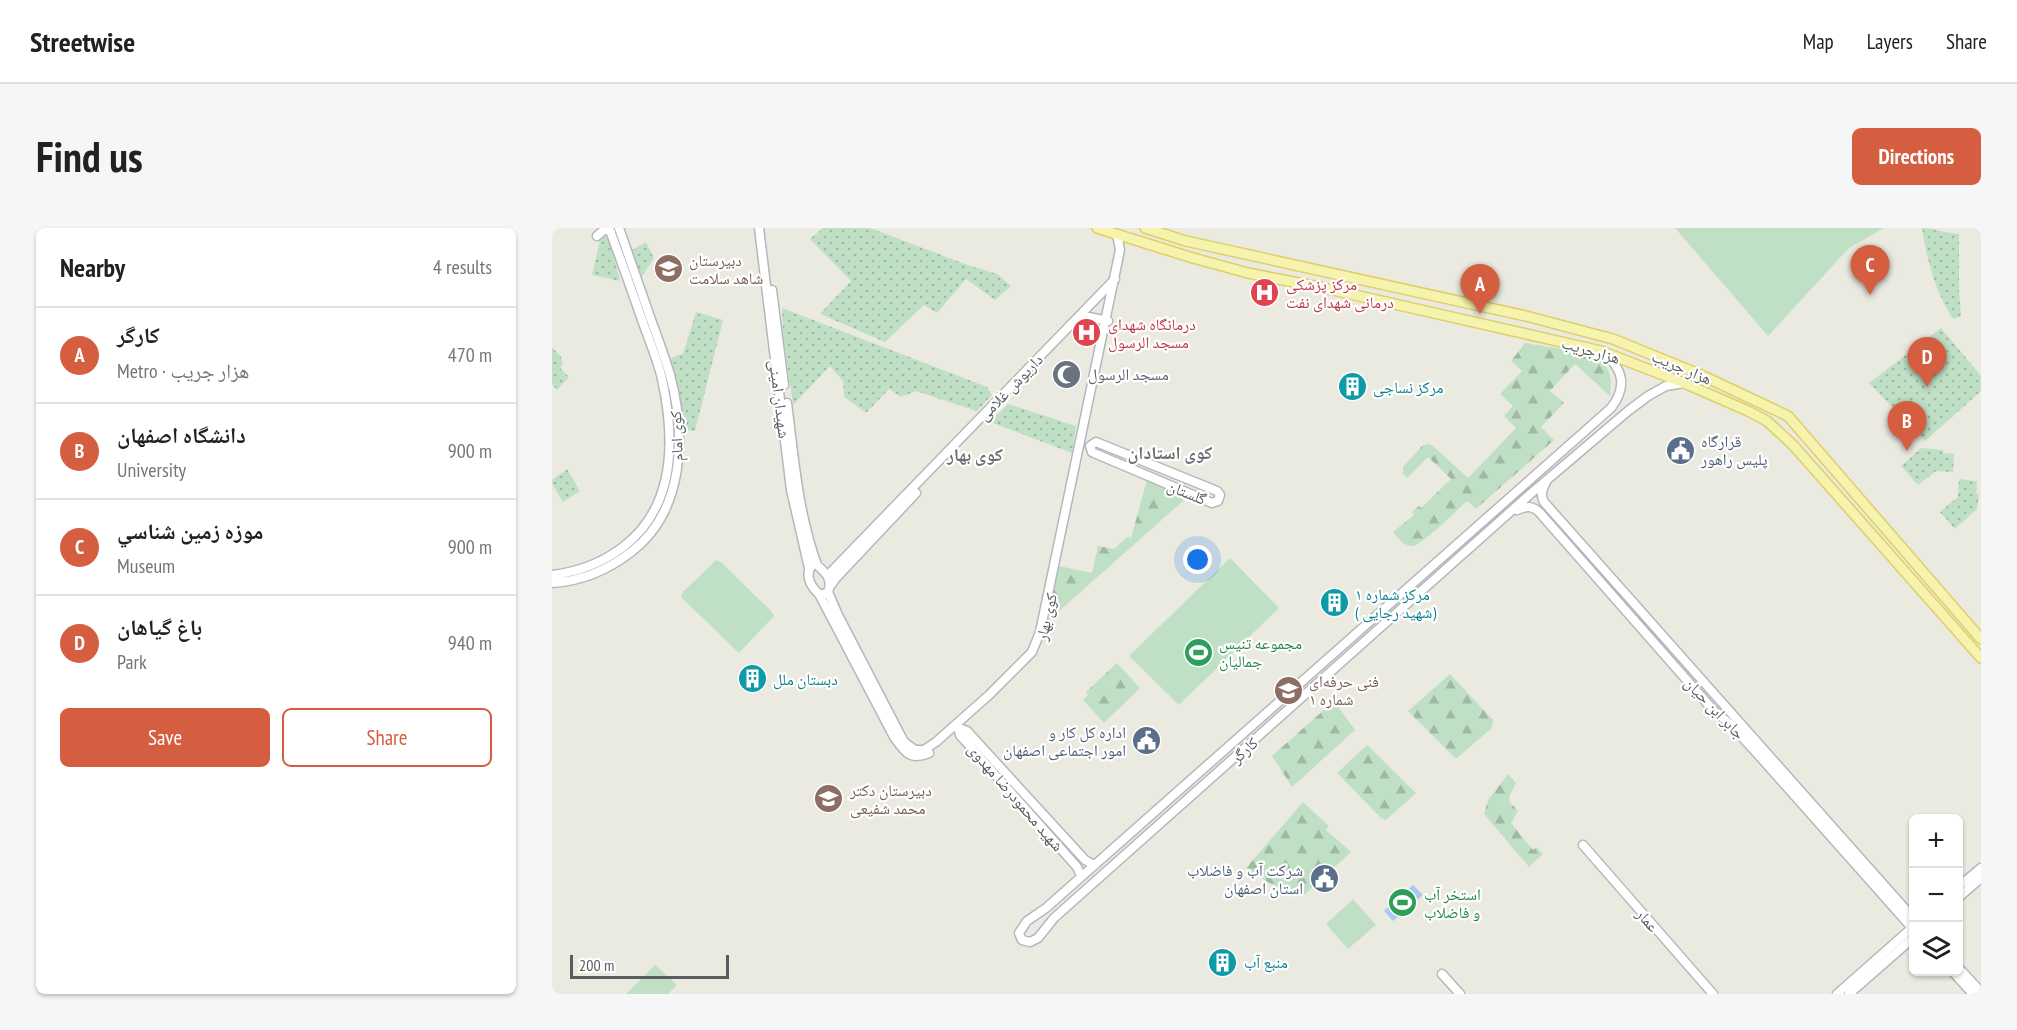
<!DOCTYPE html>
<meta charset="utf-8">
<style>
:root{--surface:#fff;--page:#f6f6f6;--text:#202124;--muted:#757577;--line:#e0e0e0;--accent:#d45e3f}
body{margin:0;font-family:"PT Sans Narrow","Noto Naskh Arabic",sans-serif;background:var(--page);color:var(--text)}
.controls{position:absolute;right:18px;bottom:18px;display:grid;overflow:hidden;border-radius:9px;box-shadow:0 2px 4px #0004}
.controls button{width:54px;height:54px;display:grid;place-items:center;padding:0;border:0;border-bottom:2px solid var(--line);background:var(--surface);color:var(--text);font:30px sans-serif}
.scale{position:absolute;left:18px;bottom:15px;width:159px;box-sizing:border-box;padding-left:6px;border:3px solid #5a5c60;border-top:0;font-size:16px;line-height:21px;white-space:nowrap;color:#5a5c60;-webkit-text-stroke:4px #fff;paint-order:stroke}
.you{position:absolute;left:646px;top:332px;width:21px;height:21px;margin:-15px;border:4px solid #fff;border-radius:50%;background:#1a73e8;box-shadow:0 0 0 9px #1a73e833}
.badge{display:grid;place-items:center;width:39px;height:39px;border-radius:50%;background:var(--accent);color:#fff;font-size:20px;font-weight:700}
.pin{position:absolute;translate:-50% -50px;filter:drop-shadow(0 2px 3px #0008)}
.pin::after{content:'';position:absolute;top:32px;width:21px;height:18px;background:inherit;clip-path:polygon(0 0,100% 0,50% 100%)}
.list{margin:0;padding:0;list-style:none}
h2{display:flex;justify-content:space-between;align-items:center;height:78px;margin:0;padding:0 24px;font-size:26px}
h2 small{font-size:20px;font-weight:400;color:var(--muted)}
.list li{display:grid;grid-template-columns:39px 1fr auto;gap:18px;align-items:center;box-sizing:border-box;height:96px;padding:0 24px;border-top:2px solid var(--line)}
.list b{display:block;font-size:22px;white-space:nowrap}
.list p{margin:0;font-size:20px;white-space:nowrap;color:var(--muted)}
.list em{font-size:20px;font-style:normal;color:var(--muted)}
.actions{display:flex;gap:12px;padding:18px 24px}
.actions a{flex:1;padding:14px 0;border:2px solid var(--accent);border-radius:9px;text-align:center;font-size:21px;color:var(--accent)}
.actions .main{background:var(--accent);color:#fff}
.icon{flex:none;width:33px;height:33px;fill:none;stroke:currentColor;stroke-width:2;stroke-linecap:round;stroke-linejoin:round}
.map{position:relative;flex:none;width:1429px;height:766px;overflow:hidden;border-radius:9px}
header{display:flex;align-items:center;gap:36px;box-sizing:border-box;height:84px;padding:0 30px;background:var(--surface);border-bottom:2px solid var(--line)}
header strong{font-size:28px}
nav{display:flex;gap:33px;margin-inline-start:auto;font-size:21px}
.intro{display:flex;align-items:center;justify-content:space-between;box-sizing:border-box;height:144px;padding:0 36px}
h1{margin:0;font-size:42px}
.button{padding:15px 27px;border-radius:9px;background:var(--accent);color:#fff;font-size:21px;font-weight:700}
main{display:flex;gap:36px;padding:0 36px}
aside{flex:1;background:var(--surface);border-radius:9px;box-shadow:0 2px 4px #0004}
.map>svg:first-child{display:block}
</style>
<header>
<strong>Streetwise</strong>
<nav><a>Map</a><a>Layers</a><a>Share</a></nav>
</header>
<div class="intro"><h1>Find us</h1><a class="button">Directions</a></div>
<main>
<aside>
<h2>Nearby<small>4 results</small></h2>
<ul class="list">
<li><span class="badge">A</span><div><b>کارگر</b><p>Metro · هزار جریب</p></div><em>470 m</em></li>
<li><span class="badge">B</span><div><b>دانشگاه اصفهان</b><p>University</p></div><em>900 m</em></li>
<li><span class="badge">C</span><div><b>موزه زمين شناسي</b><p>Museum</p></div><em>900 m</em></li>
<li><span class="badge">D</span><div><b>باغ گیاهان</b><p>Park</p></div><em>940 m</em></li>
</ul>
<div class="actions"><a class="main">Save</a><a>Share</a></div>
</aside>
<div class="map">
<svg width="1429" height="766" viewBox="0 0 1429 766">
<defs>
<pattern id="forest-firs" width="22" height="20" patternUnits="userSpaceOnUse" patternTransform="scale(1.5)"><rect width="22" height="20" fill="#c0e0c5"/><path d="M5 1l3.5 6h-7zM16 11l3.5 6h-7z" fill="#9fb9a3"/></pattern>
<pattern id="park-dots" width="8" height="8" patternUnits="userSpaceOnUse" patternTransform="scale(1.5)"><rect width="8" height="8" fill="#c0e0c5"/><path d="M2 2h.1M6 6h.1" fill="none" stroke="#9fb9a3" stroke-width="1.8" stroke-linecap="round"/></pattern>
</defs>
<rect width="100%" height="100%" fill="#ebeae1"/>
<!-- green -->
<path fill="#c0e0c5" d="M 1123,0 L 1332,0 L 1297,20 L 1216,108 Z
M 678,330 L 727,380 L 627,477 L 577,428 Z
M 164,332 L 169,334 L 219,383 L 222,388 L 187,425 L 129,369 L 131,364 Z
M 801,671 L 824,697 L 796,721 L 774,696 Z
M 103,737 L 125,757 L 116,766 L 74,766 Z"/>
<!-- forest -->
<path fill="url(#forest-firs)" d="M 973,115 C 993,119 1045,123 1055,140 C 1060,149 1059,159 1058,168 L 1023,136 L 998,163 L 1012,175 L 989,199 L 1002,212 L 924,281 L 915,273 C 906,281 870,318 860,318 C 852,318 846,310 841,304 L 862,287 L 860,284 L 867,278 L 869,280 L 899,251 L 876,229 L 855,250 L 851,246 L 851,239 L 871,217 L 876,216 L 881,218 L 916,250 L 964,200 L 952,188 L 961,178 L 948,166 L 970,143 L 959,133 Z
M 596,248 L 639,266 L 496,393 L 507,338 L 540,345 L 546,318 L 562,321 L 575,309 L 578,309 L 578,314 Z
M 565,435 L 588,460 L 552,495 L 531,472 L 536,467 L 534,464 Z
M 898,446 L 941,492 L 940,500 L 904,531 L 856,483 Z
M 782,473 L 803,502 L 740,559 L 720,528 Z
M 815,517 L 864,565 L 834,592 L 829,590 L 785,545 Z
M 956,546 L 964,555 L 957,569 L 958,574 L 966,583 L 959,595 L 981,622 L 985,619 L 991,626 L 977,639 L 932,586 L 936,572 Z
M 751,574 L 777,598 L 774,602 L 799,624 L 752,667 C 735,669 709,649 694,640 Z"/>
<!-- park -->
<path fill="url(#park-dots)" d="M 271,0 L 318,0 L 413,36 L 445,46 L 459,58 L 443,72 L 414,51 L 385,85 L 372,77 L 333,114 L 268,86 L 299,53 L 258,11 Z
M 1370,0 C 1382,0 1394,5 1407,6 L 1407,63 L 1409,88 L 1401,91 C 1383,63 1375,32 1370,0 Z
M 53,7 L 57,9 L 68,53 L 40,47 L 48,13 L 50,8 Z
M 94,14 L 102,30 L 89,50 L 80,22 Z
M 230,80 L 435,159 L 440,167 L 425,183 L 364,163 L 349,169 L 337,161 L 314,185 L 292,169 L 291,153 L 278,138 L 241,177 L 231,107 Z
M 144,84 L 171,92 L 143,203 L 126,201 L 118,130 L 131,126 Z
M 1389,100 L 1429,148 L 1429,163 L 1373,213 L 1317,155 Z
M 0,119 L 9,129 L 11,136 L 8,140 L 17,149 L 5,162 L 0,156 Z
M 456,176 L 524,198 L 520,225 L 438,194 Z
M 1369,220 L 1391,222 L 1391,225 L 1402,226 L 1401,244 L 1384,243 L 1366,257 L 1349,238 Z
M 15,241 L 28,263 L 11,274 L 0,256 L 0,252 Z
M 1407,251 L 1425,253 L 1424,265 L 1427,266 L 1425,281 L 1403,301 L 1388,284 L 1406,269 Z"/>
<!-- water -->
<path fill="#a8c9f4" d="M 861,657 L 871,667 L 841,693 L 832,683 Z"/>
<g fill="none" stroke-linecap="round" stroke-linejoin="round">
<defs>
<path id="secondary" d="M 207,0 L 239,262 L 257,340
M 45,8 L 53,1 L 59,4
M 220,62 L 232,157
M 527,92 L 532,88 L 556,93
M 1052,125 C 1072,142 1075,159 1059,180 L 494,680 L 475,693 L 467,705 L 470,712 L 478,714 L 486,710 L 502,690 L 976,268 L 1076,183 L 1096,168 L 1114,158 L 1132,155
M 235,175 C 242,230 246,285 265,337
M 544,214 L 665,263 L 668,267 L 666,273 L 660,275 L 542,225 L 540,224 L 538,218 Z
M 994,254 C 990,262 988,267 992,274 L 1362,691
M 965,282 C 974,278 980,277 988,285 L 1162,483 L 1177,495 L 1202,522 L 1362,702
M 0,347 C 26,344 50,335 71,319 C 124,279 123,210 110,151 C 105,129 95,108 88,86 C 78,58 68,29 57,0
M 276,347 L 563,51
M 0,355 C 30,353 56,342 79,324 C 133,283 134,206 118,147 C 112,126 104,106 97,86 C 87,58 77,29 67,0
M 279,357 L 284,350 L 364,265
M 276,364 L 272,366 L 267,366 C 258,358 252,346 261,336 L 265,337 C 274,345 281,351 276,364 L 286,387 L 352,514 L 363,522 L 372,522 L 384,514 L 437,467 L 480,424 L 488,404 L 568,22 L 565,6
M 267,366 L 342,509 C 353,524 357,533 377,525
M 405,496 L 408,507 L 525,639 L 529,648
M 407,500 L 415,503 L 533,632 L 542,637
M 1031,617 L 1161,766
M 1406,659 L 1429,640
M 1406,670 L 1429,650
M 1406,739 L 1429,764
M 1401,744 L 1421,766
M 890,746 L 908,766
M 1285,766 L 1362,698
M 1297,766 L 1362,709"/>
<path id="primary" d="M 545,0 L 641,30 L 696,45 L 772,60 L 1049,123 L 1132,155 L 1196,183 L 1215,193 L 1241,217 L 1429,430
M 593,0 L 634,13 L 974,88 L 1061,111 L 1147,146 L 1236,188 L 1429,411"/>
</defs>
<!-- secondary casing -->
<use href="#secondary" stroke="#b5b7bc" stroke-width="11"/>
<!-- primary casing -->
<use href="#primary" stroke="#e0ce66" stroke-width="12"/>
<!-- secondary -->
<use href="#secondary" stroke="#fff" stroke-width="8"/>
<!-- primary -->
<use href="#primary" stroke="#f5f3ad" stroke-width="9"/>
</g>
<!-- icons -->
<defs>
<symbol id="school-disc" viewBox="-11 -11 22 22"><circle r="9.5" fill="#8d6e63" stroke="#fff"/><path d="M0-5L7-2L0 1L-7-2ZM-4 1L0 2.5L4 1V4Q0 6-4 4Z" fill="#fff"/></symbol>
<symbol id="hospital-disc" viewBox="-11 -11 22 22"><circle r="9.5" fill="#e0444e" stroke="#fff"/><path d="M-5-5h3v3.5h4V-5h3V5h-3V1.5h-4V5h-3Z" fill="#fff"/></symbol>
<symbol id="mosque-disc" viewBox="-11 -11 22 22"><circle r="9.5" fill="#6b7280" stroke="#fff"/><path d="M3.5-4.9A6 6 0 1 0 3.5 4.9A5 5 0 1 1 3.5-4.9Z" fill="#fff"/></symbol>
<symbol id="building-disc" viewBox="-11 -11 22 22"><circle r="9.5" fill="#0f9aa8" stroke="#fff"/><path d="M-4-6H4V6H1V3H-1V6H-4ZM-2.5-4.3h1.7v1.8h-1.7ZM.8-4.3h1.7v1.8H.8ZM-2.5-1h1.7V.8h-1.7ZM.8-1h1.7V.8H.8Z" fill="#fff"/></symbol>
<symbol id="civic-disc" viewBox="-11 -11 22 22"><circle r="9.5" fill="#5c6f8a" stroke="#fff"/><path d="M-.6-6.5H3V-4.5H.6V-3L4-1V1h2V6H-6V1h2V-1L-.6-3ZM-1.2 2.5V6h2.4V2.5Z" fill="#fff"/></symbol>
<symbol id="stadium-disc" viewBox="-11 -11 22 22"><circle r="9.5" fill="#2e9e5b" stroke="#fff"/><path d="M0-5a6.5 5 0 1 0 0 10a6.5 5 0 1 0 0-10ZM-3.5-1.8h7v3.6h-7Z" fill="#fff"/></symbol>
</defs>
<g fill-rule="evenodd">
<use href="#school-disc" x="100" y="24" width="33" height="33"/>
<use href="#hospital-disc" x="696" y="48" width="33" height="33"/>
<use href="#hospital-disc" x="518" y="88" width="33" height="33"/>
<use href="#mosque-disc" x="498" y="130" width="33" height="33"/>
<use href="#building-disc" x="784" y="142" width="33" height="33"/>
<use href="#civic-disc" x="1112" y="206" width="33" height="33"/>
<use href="#building-disc" x="766" y="358" width="33" height="33"/>
<use href="#stadium-disc" x="630" y="408" width="33" height="33"/>
<use href="#building-disc" x="184" y="434" width="33" height="33"/>
<use href="#school-disc" x="720" y="446" width="33" height="33"/>
<use href="#civic-disc" x="578" y="496" width="33" height="33"/>
<use href="#school-disc" x="260" y="554" width="33" height="33"/>
<use href="#civic-disc" x="756" y="634" width="33" height="33"/>
<use href="#stadium-disc" x="834" y="658" width="33" height="33"/>
<use href="#building-disc" x="654" y="718" width="33" height="33"/>
</g>
<g text-anchor="middle" dominant-baseline="central" stroke-width="4.5" stroke-linejoin="round" paint-order="stroke">
<!-- education labels -->
<g font-size="16" fill="#785e54" stroke="#fff" text-anchor="start">
<text x="137" y="32">دبیرستان<tspan x="137" dy="18">شاهد سلامت</tspan></text>
<text x="757" y="453">فنی حرفه‌ای<tspan x="757" dy="18">شماره ۱</tspan></text>
<text x="298" y="562">دبیرستان دکتر<tspan x="298" dy="18">محمد شفیعی</tspan></text>
</g>
<!-- health labels -->
<g font-size="16" fill="#be3a42" stroke="#fff" text-anchor="start">
<text x="734" y="56">مرکز پزشکی<tspan x="734" dy="18">درمانی شهدای نفت</tspan></text>
<text x="556" y="96">درمانگاه شهدای<tspan x="556" dy="18">مسجد الرسول</tspan></text>
</g>
<!-- street labels -->
<g font-size="16" fill="#5a5c60" stroke="#fff">
<text transform="translate(1039 122) rotate(16)">هزارجریب</text>
<text transform="translate(1130 139) rotate(23)">هزار جریب</text>
<text transform="translate(458 159) rotate(-46)">داریوش غلامی</text>
<text transform="translate(228 171) rotate(83)">شهیدان امینی</text>
<text transform="translate(124 208) rotate(-92)">کوی امام</text>
<text transform="translate(635 264) rotate(22)">گلستان</text>
<text transform="translate(494 389) rotate(-77)">کوی بهار</text>
<text transform="translate(1163 480) rotate(46)">جابر ابن حیان</text>
<text transform="translate(692 522) rotate(-42)">کارگر</text>
<text transform="translate(464 569) rotate(49)">شهید محمودرضا مهدوی</text>
<text transform="translate(1096 692) rotate(49)">عمار</text>
</g>
<!-- worship labels -->
<g font-size="16" fill="#5b616d" stroke="#fff" text-anchor="start">
<text x="536" y="146">مسجد الرسول</text>
</g>
<!-- culture labels -->
<g font-size="16" fill="#0d838f" stroke="#fff" text-anchor="start">
<text x="821" y="159">مرکز نساجی</text>
<text x="803" y="366">مرکز شماره ۱<tspan x="803" dy="18">( شهید رجایی)</tspan></text>
<text x="221" y="451">دبستان ملل</text>
<text x="692" y="734">منبع آب</text>
</g>
<!-- service labels -->
<g font-size="16" fill="#4e5e75" stroke="#fff" text-anchor="end">
<text x="1149" y="213" text-anchor="start">قرارگاه<tspan x="1149" dy="18">پلیس راهور</tspan></text>
<text x="574" y="504">اداره کل کار و<tspan x="574" dy="18">امور اجتماعی اصفهان</tspan></text>
<text x="751" y="642">شرکت آب و فاضلاب<tspan x="751" dy="18">استان اصفهان</tspan></text>
</g>
<!-- leisure labels -->
<g font-size="16" fill="#27864d" stroke="#fff" text-anchor="start">
<text x="667" y="415">مجموعه تنیس<tspan x="667" dy="18">جمالیان</tspan></text>
<text x="872" y="666">استخر آب<tspan x="872" dy="18">و فاضلاب</tspan></text>
</g>
<!-- neighbourhood labels -->
<g font-size="18" font-weight="bold" fill="#6b6e72" stroke="#fff">
<text x="618" y="224">کوی استادان</text>
<text x="423" y="226">کوی بهار</text>
</g>
</g>
</svg>
<div class="controls">
<button>+</button>
<button>−</button>
<button><svg class="icon" aria-label="layers" viewBox="0 0 24 24"><path d="M12 4l9 5-9 5-9-5zM3 14l9 5 9-5"/></svg></button>
</div>
<div class="scale">200 m</div>
<div class="you"></div>
<div class="pin badge" style="left:928px;top:86px">A</div>
<div class="pin badge" style="left:1355px;top:223px">B</div>
<div class="pin badge" style="left:1318px;top:67px">C</div>
<div class="pin badge" style="left:1375px;top:159px">D</div>
</div>
</main>
